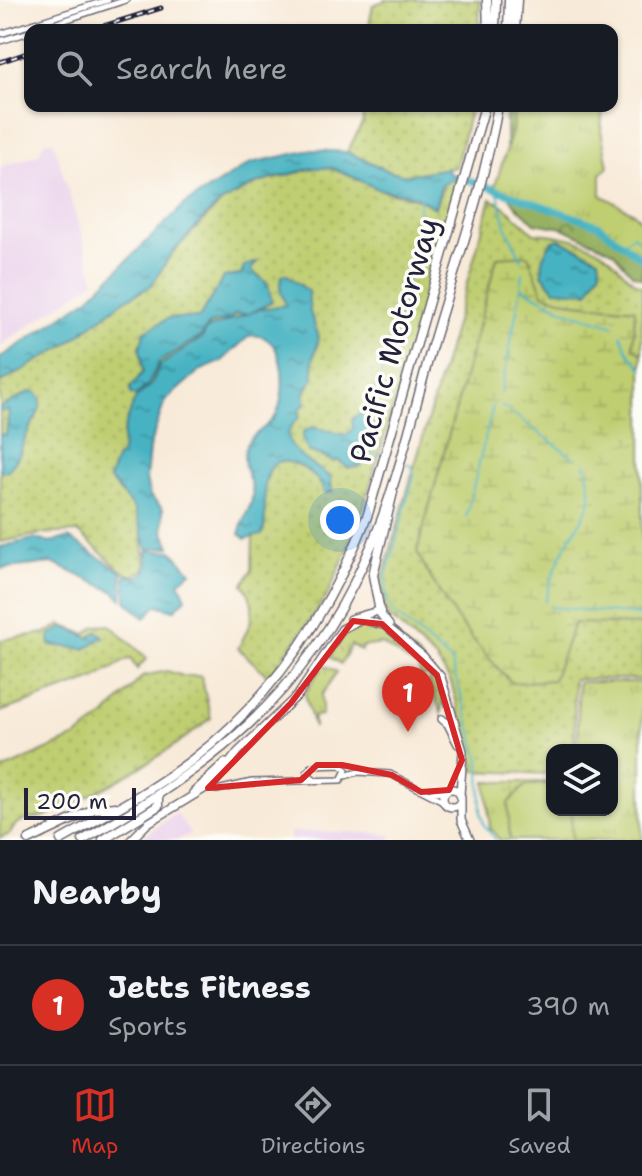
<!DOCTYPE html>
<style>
:root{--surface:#171b24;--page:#20242c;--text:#f1f3f6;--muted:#9ea1a6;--line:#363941;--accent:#d93025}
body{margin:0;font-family:"Shantell Sans",sans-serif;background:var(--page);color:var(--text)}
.controls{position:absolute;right:24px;bottom:24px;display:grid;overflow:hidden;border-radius:16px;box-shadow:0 2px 6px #0004}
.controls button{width:72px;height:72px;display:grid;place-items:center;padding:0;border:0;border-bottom:2px solid var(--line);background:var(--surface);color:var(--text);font:40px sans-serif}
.scale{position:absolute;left:24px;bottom:20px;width:112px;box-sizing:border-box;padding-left:8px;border:4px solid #22223b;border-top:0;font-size:22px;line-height:28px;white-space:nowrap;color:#22223b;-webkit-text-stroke:6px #fdfcf7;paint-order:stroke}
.you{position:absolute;left:340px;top:520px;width:28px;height:28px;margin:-20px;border:6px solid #fff;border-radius:50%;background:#1a73e8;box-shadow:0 0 0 12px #1a73e833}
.badge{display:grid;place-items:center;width:52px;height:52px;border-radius:50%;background:var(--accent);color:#fff;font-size:26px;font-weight:700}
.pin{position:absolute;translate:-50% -66px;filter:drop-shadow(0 2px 4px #0008)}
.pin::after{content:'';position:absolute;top:42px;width:28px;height:24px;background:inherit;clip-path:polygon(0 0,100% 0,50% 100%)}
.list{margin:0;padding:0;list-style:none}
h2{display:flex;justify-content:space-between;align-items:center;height:104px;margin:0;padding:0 32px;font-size:34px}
h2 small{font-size:26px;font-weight:400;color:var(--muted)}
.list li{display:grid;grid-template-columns:52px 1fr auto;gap:24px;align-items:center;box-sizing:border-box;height:120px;padding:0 32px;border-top:2px solid var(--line)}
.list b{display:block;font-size:30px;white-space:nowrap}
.list p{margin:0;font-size:26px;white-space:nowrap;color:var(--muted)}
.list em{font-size:26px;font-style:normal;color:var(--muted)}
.icon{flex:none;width:44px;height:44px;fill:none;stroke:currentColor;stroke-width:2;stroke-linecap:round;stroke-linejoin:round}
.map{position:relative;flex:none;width:642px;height:840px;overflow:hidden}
.search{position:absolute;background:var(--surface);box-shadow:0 2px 6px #0004;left:24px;right:24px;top:24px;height:88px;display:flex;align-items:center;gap:20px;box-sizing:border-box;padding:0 28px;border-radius:16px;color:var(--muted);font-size:30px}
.sheet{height:224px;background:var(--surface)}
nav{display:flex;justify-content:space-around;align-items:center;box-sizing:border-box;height:112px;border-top:2px solid var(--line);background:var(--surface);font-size:22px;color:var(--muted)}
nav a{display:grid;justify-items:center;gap:4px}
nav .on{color:var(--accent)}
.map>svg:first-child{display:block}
</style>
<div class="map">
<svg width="642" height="840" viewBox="0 0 642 840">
<defs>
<pattern id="grass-dots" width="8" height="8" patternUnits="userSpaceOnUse" patternTransform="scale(2)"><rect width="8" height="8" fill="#bfce71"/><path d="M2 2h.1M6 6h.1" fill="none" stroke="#a4b163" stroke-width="1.8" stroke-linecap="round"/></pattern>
<pattern id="forest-crowns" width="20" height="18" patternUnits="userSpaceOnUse" patternTransform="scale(2)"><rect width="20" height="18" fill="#97b163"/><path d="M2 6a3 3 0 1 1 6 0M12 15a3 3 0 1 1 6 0" fill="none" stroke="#7b9053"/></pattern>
<pattern id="wetland-marsh" width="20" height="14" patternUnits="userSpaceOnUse" patternTransform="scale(2)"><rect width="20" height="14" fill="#bfce71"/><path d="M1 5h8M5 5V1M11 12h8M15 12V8" fill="none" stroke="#a4b163"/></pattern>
<pattern id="park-tufts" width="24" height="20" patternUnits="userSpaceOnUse" patternTransform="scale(2)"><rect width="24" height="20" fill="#bfce71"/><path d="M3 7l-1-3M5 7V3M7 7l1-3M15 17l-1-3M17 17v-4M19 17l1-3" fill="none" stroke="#a4b163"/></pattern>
<pattern id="water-ripples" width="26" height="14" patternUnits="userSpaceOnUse" patternTransform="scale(2)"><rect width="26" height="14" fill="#46b3c2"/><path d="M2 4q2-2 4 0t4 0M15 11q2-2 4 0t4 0" fill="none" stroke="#3a919f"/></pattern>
</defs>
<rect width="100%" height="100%" fill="#fdfcf7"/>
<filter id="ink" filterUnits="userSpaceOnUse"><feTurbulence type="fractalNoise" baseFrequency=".0125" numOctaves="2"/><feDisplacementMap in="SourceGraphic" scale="16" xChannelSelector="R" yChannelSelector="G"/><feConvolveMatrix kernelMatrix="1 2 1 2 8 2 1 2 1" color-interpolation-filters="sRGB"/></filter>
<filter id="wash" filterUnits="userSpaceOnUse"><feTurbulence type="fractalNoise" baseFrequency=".006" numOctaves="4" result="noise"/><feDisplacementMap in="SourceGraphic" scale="32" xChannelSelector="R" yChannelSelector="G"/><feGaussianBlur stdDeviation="1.8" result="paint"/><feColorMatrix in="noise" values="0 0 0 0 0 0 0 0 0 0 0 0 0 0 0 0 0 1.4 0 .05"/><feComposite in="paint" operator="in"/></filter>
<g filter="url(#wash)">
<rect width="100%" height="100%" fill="#f8ead8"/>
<!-- built -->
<path fill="#ead1ec" d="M 53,140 L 95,281 L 0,346 L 0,167 L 39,154 L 44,142 Z
M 177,813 L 190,834 L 179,840 L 139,840 Z
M 290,832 L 346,832 L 392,835 L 390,840 L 290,840 Z"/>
<!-- grass -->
<path fill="url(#grass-dots)" stroke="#707856" stroke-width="2" d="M 386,0 L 480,0 L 479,30 L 368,30 L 373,5 Z
M 362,106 L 471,106 L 456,167 L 406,175 L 389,171 L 347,152 L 363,122 Z
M 319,167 C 342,169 358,181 379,189 C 398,197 415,194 432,207 L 436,205 L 445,181 L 456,179 L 459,185 L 358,526 L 327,596 L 269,677 L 238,648 C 251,625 260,607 243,584 L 252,570 L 253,535 L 296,358 L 263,326 L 150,401 L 134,462 L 147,510 L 142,537 L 146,568 L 134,576 L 124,573 L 78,532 L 40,534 L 0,542 L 0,383 L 66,345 L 125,300 L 151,286 L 172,253 L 222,202 L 258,183 Z
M 491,199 L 503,205 L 534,233 C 558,234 588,240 608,256 C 621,267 626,279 642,286 L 642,679 L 574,679 L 575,750 L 552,750 L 552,774 L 475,771 L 451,682 L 436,659 L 386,614 L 381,583 Z
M 61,625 L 86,634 L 96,626 L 110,625 L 147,658 L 137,669 L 130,658 L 94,679 L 0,712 L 0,640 L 45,633 Z
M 167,671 L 183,676 L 201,676 L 211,718 C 163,757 108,788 52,814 C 40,819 27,818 16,824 L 10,834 L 0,838 L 0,771 L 76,737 L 105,716 L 143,676 Z"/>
<!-- forest -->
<path fill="url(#forest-crowns)" stroke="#5c6a4f" stroke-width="2" d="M 506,106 L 533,106 L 642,249 L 642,278 L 632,274 L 613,251 L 563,228 L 535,223 L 515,205 L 500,183 L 506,172 Z"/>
<!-- wetland -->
<path fill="url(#wetland-marsh)" stroke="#707856" stroke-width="2" d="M 528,255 L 543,294 L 575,303 L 635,309 L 633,347 L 642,354 L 642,625 L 574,623 L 553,680 L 512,683 C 471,641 443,604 417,552 L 497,257 Z"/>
<!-- park -->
<path fill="url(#park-tufts)" stroke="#707856" stroke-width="2" d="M 515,106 L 603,106 L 601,130 L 608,167 L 601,174 L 601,195 L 634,213 L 642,222 L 642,259 L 598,225 L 494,189 L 512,132 Z
M 365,623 C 398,632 449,674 441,713 L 427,675 L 421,677 L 418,668 L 382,644 L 361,647 L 361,651 L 351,645 L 341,664 L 330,657 L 347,630 Z
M 323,664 L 337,672 L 322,695 L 322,715 L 314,716 L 314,728 L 305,694 Z
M 578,682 L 642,682 L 642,840 L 500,840 L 490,828 L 486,782 L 552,782 L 552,810 L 612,810 L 612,750 L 578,750 Z"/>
<!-- pitch -->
<path fill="#bfce71" stroke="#707856" stroke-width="2" d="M 552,784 L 552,810 L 571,810 L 572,840 L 510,840 L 508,803 L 526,785 Z"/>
<!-- water -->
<path fill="url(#water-ripples)" stroke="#346a7e" stroke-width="2" d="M 312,150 L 347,152 L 389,171 L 406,175 L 447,168 L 450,174 L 462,175 L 459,185 L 454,179 L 441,185 L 435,208 L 415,196 L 378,189 L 333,168 L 313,168 L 258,183 L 222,202 L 206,216 L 172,253 L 151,286 L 125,300 L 66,345 L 0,383 L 0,358 L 88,299 L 185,204 L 251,163 Z
M 559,239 L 599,258 L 601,270 L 588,292 L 555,290 L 542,274 L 543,257 L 551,242 Z
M 257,262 L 251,270 L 268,284 L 272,302 L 249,314 L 235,314 L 230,319 L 209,324 L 201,336 L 159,362 L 148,385 L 135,396 L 131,395 L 130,388 L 143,372 L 140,348 L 144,332 L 169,318 L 199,318 L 224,277 L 241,275 L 244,266 Z
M 286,274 L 308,291 L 310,312 L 319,337 L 313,361 L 314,378 C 308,386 302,393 306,403 L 299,410 L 300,417 C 266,444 316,464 331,478 L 332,492 L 324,493 C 320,475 295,459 277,462 C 255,477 271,517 262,535 L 245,539 L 240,534 C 240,520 250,512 252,499 C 255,479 239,471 246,446 C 249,435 271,426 276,415 C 288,392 286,329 249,336 L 221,362 L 199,371 L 165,401 L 149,448 L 146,480 L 150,496 L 163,509 L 163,530 L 170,547 L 147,549 L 134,509 L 109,479 L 116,459 L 122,452 L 123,432 L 135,399 L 151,385 L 160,365 L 202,338 L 207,329 L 261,309 L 286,305 L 280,290 L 282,276 Z
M 29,392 L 35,392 L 41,399 C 40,414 35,418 29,430 C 20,446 22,458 7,471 L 0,471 L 0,434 L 6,435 L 9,410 L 0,412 L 0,408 Z
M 364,411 L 374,427 L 361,466 L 348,468 L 338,460 L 334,462 L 308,451 L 302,438 L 304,431 L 313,427 L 346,435 L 353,429 L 352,419 Z
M 69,538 L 122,572 L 122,599 L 113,591 L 52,563 L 0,569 L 0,547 L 34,539 L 49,542 Z
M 150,551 L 172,551 L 191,572 L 179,582 L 186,598 L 174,610 L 157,605 L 145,618 L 126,601 L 125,579 L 126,575 L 138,577 C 150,571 149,563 146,552 Z
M 65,627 L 90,638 L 97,631 L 104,637 L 85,649 L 50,645 L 49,635 Z"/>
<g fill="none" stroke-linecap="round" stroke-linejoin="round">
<!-- stream -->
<path stroke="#46b3c2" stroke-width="2" d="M 497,189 L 506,226 L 521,259
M 622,244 L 633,235 L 642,243
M 523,273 L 521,287 L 565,311 L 615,326
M 621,335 L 628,352 L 642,368
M 501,393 L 521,289
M 502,406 L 574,458
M 368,411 C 394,340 415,272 420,196
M 368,452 L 381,455
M 403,462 L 412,466 L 414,475 L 386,577 L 386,597 L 394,613 L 451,661 L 480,761 L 481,814 L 484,825 L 496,840
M 466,517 L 493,406
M 545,602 C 550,582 556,563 567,544 C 587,507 597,510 585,464
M 551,607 L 639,615"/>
<!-- river -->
<path stroke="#46b3c2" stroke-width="7" d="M 460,177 L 598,225 L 642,259"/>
</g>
</g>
<g filter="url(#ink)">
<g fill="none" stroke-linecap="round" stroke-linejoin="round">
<defs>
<path id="minor" d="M 35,30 L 126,0
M 0,34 L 108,0
M 0,41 L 30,32
M 345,776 L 358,772 L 390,774 L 443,801
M 208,788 L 217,790 L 252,782 L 341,780 L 346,770 L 341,765 L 312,766 L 307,772 L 314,780
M 431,793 L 448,790"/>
<path id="major" d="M 350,619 L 378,611 L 389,625
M 442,719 L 448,724 L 458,744
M443 798a9 9 0 1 1 18 0a9 9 0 1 1-18 0Z
M 193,793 L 225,763
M 461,801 L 461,820 L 470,840
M 131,840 L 148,823 L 214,783 L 238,752 L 298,695 L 342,629 L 361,619 L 386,626 L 423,656 L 441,677 L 463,751 L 460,795"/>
<path id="highway" d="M 487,0 L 488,30
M 495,30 L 496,0
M 508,30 L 509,0
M 515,30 L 517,0
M 380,612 L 373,575 L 393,492
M 29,840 L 94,809 L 115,807
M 61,840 C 105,815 151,791 192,760 C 275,696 331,610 368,514 L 485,106
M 83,840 C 209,768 304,697 365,560 C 396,492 412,417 432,346 C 455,267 484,187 498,106
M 103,840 L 158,806 L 158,797"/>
</defs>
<!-- minor casing -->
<use href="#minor" stroke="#6d6872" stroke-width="8"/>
<!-- major casing -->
<use href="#major" stroke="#6d6872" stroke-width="10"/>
<!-- highway casing -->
<use href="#highway" stroke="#6d6872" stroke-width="11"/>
<!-- minor -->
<use href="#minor" stroke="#fff" stroke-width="5"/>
<!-- major -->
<use href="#major" stroke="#fff" stroke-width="7"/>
<!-- highway -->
<use href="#highway" stroke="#fff" stroke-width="8"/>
<defs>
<path id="rail" d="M 91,30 L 161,8
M 0,62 L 30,52"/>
</defs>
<!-- rail casing -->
<use href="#rail" stroke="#22223b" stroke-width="5"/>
<!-- rail -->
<use href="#rail" stroke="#fdfcf7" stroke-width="2" stroke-dasharray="6" stroke-linecap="butt"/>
</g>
</g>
<!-- marked area -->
<path fill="none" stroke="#d62828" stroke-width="6" stroke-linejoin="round" d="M 353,621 L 382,624 L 437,675 L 462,760 L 449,790 L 421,792 L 392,775 L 342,765 L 317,765 L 301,780 L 208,788 L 291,703 Z"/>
<g text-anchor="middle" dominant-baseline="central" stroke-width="7" stroke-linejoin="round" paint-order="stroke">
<!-- street labels -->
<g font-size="30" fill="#22223b" stroke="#fdfcf7">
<text transform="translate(394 340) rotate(-74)">Pacific Motorway</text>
</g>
</g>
</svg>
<div class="controls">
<button><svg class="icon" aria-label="layers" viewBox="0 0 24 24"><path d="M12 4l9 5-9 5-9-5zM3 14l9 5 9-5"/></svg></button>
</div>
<div class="scale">200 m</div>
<div class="you"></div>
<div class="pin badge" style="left:408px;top:732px">1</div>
<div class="search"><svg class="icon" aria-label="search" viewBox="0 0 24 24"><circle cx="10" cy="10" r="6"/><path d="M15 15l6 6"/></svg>Search here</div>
</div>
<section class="sheet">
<h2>Nearby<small></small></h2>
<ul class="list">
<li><span class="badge">1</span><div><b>Jetts Fitness</b><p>Sports</p></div><em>390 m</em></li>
</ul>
</section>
<nav>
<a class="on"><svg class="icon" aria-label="map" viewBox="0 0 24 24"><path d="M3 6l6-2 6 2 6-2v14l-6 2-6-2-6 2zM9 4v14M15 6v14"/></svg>Map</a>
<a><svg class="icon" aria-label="directions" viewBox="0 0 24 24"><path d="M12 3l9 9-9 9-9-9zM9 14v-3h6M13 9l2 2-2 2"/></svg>Directions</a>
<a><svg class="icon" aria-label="saved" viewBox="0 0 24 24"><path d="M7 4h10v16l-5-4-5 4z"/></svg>Saved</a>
</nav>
